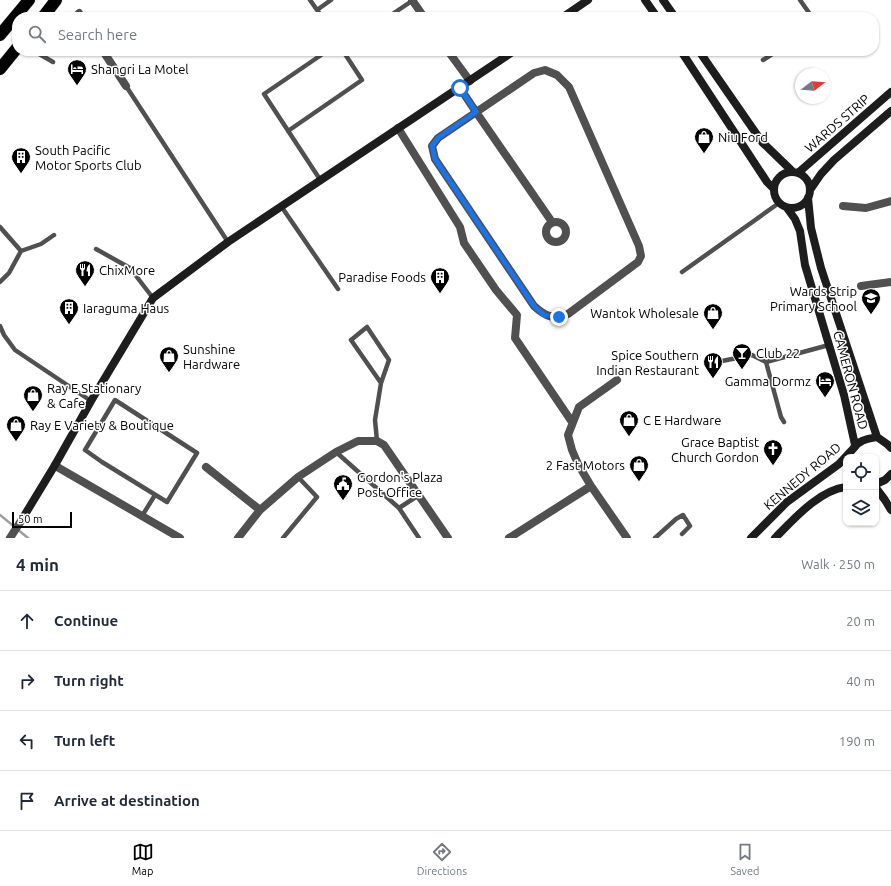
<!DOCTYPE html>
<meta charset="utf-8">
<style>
:root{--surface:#fff;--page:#f2f2f3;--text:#1f2937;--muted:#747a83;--line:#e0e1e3;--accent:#000}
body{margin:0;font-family:Ubuntu,sans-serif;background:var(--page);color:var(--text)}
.controls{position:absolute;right:12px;bottom:12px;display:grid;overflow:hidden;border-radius:8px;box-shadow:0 1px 3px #0004}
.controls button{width:36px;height:36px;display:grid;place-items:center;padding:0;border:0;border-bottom:1px solid var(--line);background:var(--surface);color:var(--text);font:20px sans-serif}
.compass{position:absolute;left:795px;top:68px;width:36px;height:36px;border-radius:50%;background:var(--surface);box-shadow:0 1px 3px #0004;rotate:73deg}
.scale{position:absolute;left:12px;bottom:10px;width:60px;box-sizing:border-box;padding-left:4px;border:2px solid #000;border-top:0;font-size:11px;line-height:14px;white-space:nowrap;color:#000;-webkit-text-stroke:3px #fff;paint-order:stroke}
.stop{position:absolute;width:12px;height:12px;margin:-9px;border:3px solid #1a73e8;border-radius:50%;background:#fff}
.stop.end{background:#1a73e8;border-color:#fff;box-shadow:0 1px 4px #0008}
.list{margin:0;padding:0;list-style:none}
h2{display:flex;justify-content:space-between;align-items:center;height:52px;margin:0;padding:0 16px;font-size:17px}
h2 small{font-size:13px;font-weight:400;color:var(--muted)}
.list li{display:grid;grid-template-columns:26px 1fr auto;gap:12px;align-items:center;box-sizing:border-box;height:60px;padding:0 16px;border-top:1px solid var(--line)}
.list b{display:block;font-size:15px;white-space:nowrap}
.list em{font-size:13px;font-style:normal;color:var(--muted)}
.icon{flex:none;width:22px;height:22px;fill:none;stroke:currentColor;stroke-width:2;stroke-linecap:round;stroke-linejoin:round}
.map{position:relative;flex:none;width:891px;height:538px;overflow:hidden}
.search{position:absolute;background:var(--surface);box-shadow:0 1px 3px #0004;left:12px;right:12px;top:12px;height:44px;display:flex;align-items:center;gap:10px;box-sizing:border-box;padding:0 14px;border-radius:16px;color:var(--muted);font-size:15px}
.sheet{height:292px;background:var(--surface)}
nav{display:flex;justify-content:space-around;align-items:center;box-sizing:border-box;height:56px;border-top:1px solid var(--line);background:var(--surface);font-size:11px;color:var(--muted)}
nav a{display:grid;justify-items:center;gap:2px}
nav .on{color:var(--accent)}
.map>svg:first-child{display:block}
</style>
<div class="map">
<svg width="891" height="538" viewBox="0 0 891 538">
<rect width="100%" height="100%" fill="#fff"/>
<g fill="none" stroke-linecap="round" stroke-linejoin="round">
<!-- stream -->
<path stroke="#9e9e9e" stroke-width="2.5" d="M 0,515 L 28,538"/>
<defs>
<path id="highway" d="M 43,17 L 56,0
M 0,35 L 29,0
M 0,69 L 17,48"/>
</defs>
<!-- highway casing -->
<use href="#highway" stroke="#dbdbdb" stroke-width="13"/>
<!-- lane -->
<path stroke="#505050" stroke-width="4.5" d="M 310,0 L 322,17
M 800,0 L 812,17
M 317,10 L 331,0
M 388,17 L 412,1
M 34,51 L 53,62
M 763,60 L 777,51
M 126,86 L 228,242
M 288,131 L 362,80 L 343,51
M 321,181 L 264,94 L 327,51
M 281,206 L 338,289
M 0,227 L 21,251
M 96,249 L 130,268 L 153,298
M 682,272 L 779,203
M 0,282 L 9,273 L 21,251 L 41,244 L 54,235
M 0,326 L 4,335 L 15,350 L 91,401
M 766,362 L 781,417 L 784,422
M 712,363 L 752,355 L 766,362 L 829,345
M 115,400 L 197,453 L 167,502 L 102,462 L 85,450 Z
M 377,441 L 375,420 L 381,383 L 351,340 L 367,327 L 389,360 L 381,383
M 336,452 L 399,508 L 419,495
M 399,508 L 419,538
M 142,516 L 155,495
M 283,538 L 317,497 L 298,477
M 655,538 L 676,519 L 683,515 L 690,526 L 682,534"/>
<!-- street -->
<path stroke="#505050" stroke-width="8" d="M 412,0 L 424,17
M 79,13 L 81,17
M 103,51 L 126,86
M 448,51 L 470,81
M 545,70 L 557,75 L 569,87 L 639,246 L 641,256 L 638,262 L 568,314 C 552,319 546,317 534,306 L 435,159 L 432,146 L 438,138 L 534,73 Z
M 460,88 L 476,112 L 552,222
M 398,128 L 460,227 L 464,243 L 496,290 L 517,315 L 515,338 L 572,422
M 843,206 L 866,208 L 891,201
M546 232a10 10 0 1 1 20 0a10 10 0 1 1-20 0Z
M 861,286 L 891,282
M 617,380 L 579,407 L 568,435 L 572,450 L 578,464 L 591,486 L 627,538
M 55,465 L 59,468 L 180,538
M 206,467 L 260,510
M 10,538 L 21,521
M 238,538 L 260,510 L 298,477 L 336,452 L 358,441 L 377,441 L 384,445 L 448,538
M 509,538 L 591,486"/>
<!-- secondary -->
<path stroke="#1d1d1d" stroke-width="8" d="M 645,0 L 657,17
M 663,0 L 675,17
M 563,17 L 588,0
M 681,51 L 767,182 L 773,188
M 699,51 L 762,142 L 792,171
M774 190a18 18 0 1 1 36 0a18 18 0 1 1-36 0Z
M 799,172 L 891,92
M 810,190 L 821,174 L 834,160 L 891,111
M 808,198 L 811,228 L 821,268 L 877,437
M 787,208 L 795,219 L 800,231 L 805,265 L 844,395 L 855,445
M 853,449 C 859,440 867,439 877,437 L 887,444 L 891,448
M 876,484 L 885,480 L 891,474
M 876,488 L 885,500 L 891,510
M 21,521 L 55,465 L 91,401 L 153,298 L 228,242 L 514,51
M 751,538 L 787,502 L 839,464 L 852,450
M 775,538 C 793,520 819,490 846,487"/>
<!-- highway -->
<use href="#highway" stroke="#000" stroke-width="12"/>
</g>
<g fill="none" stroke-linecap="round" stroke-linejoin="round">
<!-- route -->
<path stroke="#1a73e8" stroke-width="5" d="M 460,88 L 476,112 L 438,138 L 432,146 L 435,159 L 534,306 L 544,315 L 559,317"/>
</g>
<!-- icons -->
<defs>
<symbol id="hotel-pin" viewBox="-11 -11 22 30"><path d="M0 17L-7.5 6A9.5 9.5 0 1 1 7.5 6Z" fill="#000" stroke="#fff"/><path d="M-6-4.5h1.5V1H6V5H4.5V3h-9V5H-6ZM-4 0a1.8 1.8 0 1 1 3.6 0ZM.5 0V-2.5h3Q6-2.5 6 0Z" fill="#fff"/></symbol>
<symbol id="shop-pin" viewBox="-11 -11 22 30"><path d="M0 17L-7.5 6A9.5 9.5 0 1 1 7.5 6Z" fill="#000" stroke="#fff"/><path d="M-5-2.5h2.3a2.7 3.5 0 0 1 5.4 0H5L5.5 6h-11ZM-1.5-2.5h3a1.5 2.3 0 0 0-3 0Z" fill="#fff"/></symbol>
<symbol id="building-pin" viewBox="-11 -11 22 30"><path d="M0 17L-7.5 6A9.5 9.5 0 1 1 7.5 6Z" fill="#000" stroke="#fff"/><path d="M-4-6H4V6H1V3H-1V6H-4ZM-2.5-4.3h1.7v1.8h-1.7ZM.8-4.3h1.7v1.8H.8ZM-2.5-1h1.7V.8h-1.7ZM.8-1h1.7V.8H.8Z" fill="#fff"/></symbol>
<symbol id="restaurant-pin" viewBox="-11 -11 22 30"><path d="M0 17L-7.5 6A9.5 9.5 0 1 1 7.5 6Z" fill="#000" stroke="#fff"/><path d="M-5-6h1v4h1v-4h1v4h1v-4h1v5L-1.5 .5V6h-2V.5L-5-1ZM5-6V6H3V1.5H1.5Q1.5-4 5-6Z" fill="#fff"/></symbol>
<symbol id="school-pin" viewBox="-11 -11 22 30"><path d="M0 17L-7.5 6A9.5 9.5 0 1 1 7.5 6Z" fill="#000" stroke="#fff"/><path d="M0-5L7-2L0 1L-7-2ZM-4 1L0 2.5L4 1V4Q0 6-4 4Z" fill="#fff"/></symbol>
<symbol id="bar-pin" viewBox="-11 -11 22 30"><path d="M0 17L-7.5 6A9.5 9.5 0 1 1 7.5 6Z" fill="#000" stroke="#fff"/><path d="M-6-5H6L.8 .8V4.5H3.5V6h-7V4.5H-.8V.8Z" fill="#fff"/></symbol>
<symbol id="church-pin" viewBox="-11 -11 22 30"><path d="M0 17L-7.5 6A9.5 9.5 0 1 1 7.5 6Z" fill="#000" stroke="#fff"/><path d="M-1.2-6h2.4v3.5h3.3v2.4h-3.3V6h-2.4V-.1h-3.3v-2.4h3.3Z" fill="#fff"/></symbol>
<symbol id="civic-pin" viewBox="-11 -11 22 30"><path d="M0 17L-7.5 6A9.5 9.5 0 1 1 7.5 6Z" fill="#000" stroke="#fff"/><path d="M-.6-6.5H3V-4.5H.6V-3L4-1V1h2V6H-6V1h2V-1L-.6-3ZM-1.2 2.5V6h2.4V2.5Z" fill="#fff"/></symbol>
</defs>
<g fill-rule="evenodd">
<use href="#hotel-pin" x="66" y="58" width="22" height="30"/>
<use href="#shop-pin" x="693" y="126" width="22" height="30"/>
<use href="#building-pin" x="10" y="146" width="22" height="30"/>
<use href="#restaurant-pin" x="74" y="259" width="22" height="30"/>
<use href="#building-pin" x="429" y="266" width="22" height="30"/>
<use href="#school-pin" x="860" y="287" width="22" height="30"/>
<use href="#building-pin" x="58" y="297" width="22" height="30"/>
<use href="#shop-pin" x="702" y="302" width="22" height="30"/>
<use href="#bar-pin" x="731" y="342" width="22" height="30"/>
<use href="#shop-pin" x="158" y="345" width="22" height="30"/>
<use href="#restaurant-pin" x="702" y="351" width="22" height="30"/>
<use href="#hotel-pin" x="814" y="370" width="22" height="30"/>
<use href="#shop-pin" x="22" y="384" width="22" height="30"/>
<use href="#shop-pin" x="618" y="409" width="22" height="30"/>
<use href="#shop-pin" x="5" y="414" width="22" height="30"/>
<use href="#church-pin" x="762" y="438" width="22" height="30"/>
<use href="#shop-pin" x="628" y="454" width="22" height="30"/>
<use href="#civic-pin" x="332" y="473" width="22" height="30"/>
</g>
<g text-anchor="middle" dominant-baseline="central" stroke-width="3" stroke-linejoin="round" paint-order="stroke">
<!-- poi labels -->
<g font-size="13" fill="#000" stroke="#fff" text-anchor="start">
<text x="91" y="69">Shangri La Motel</text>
<text x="718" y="137">Niu Ford</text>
<text x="35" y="150">South Pacific<tspan x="35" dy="15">Motor Sports Club</tspan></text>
<text x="99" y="270">ChixMore</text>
<text x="426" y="277" text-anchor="end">Paradise Foods</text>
<text x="857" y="291" text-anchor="end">Wards Strip<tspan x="857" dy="15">Primary School</tspan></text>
<text x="83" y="308">Iaraguma Haus</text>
<text x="699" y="313" text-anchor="end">Wantok Wholesale</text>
<text x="183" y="349">Sunshine<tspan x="183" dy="15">Hardware</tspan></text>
<text x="756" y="353">Club 22</text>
<text x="699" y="355" text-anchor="end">Spice Southern<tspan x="699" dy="15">Indian Restaurant</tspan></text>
<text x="811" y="381" text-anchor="end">Gamma Dormz</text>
<text x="47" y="388">Ray E Stationary<tspan x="47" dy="15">&amp; Cafe</tspan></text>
<text x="643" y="420">C E Hardware</text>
<text x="30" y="425">Ray E Variety &amp; Boutique</text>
<text x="759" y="442" text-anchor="end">Grace Baptist<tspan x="759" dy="15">Church Gordon</tspan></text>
<text x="625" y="465" text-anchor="end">2 Fast Motors</text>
<text x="357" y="477">Gordon's Plaza<tspan x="357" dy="15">Post Office</tspan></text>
</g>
<!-- street labels -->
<g font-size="13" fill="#000" stroke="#fff">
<text transform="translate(837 123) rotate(-41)">WARDS STRIP</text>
<text transform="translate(851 380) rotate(75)">CAMERON ROAD</text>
<text transform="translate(802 476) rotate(-40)">KENNEDY ROAD</text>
</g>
</g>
</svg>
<div class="controls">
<button><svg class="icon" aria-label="locate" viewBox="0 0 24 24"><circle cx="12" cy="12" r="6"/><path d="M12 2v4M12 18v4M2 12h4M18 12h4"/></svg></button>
<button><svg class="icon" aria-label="layers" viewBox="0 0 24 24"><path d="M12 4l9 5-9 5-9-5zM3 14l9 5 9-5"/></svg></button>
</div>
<svg class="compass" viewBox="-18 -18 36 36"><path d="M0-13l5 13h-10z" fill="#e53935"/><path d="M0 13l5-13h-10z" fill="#747a83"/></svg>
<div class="scale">50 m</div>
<div class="stop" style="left:460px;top:88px"></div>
<div class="stop end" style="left:559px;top:317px"></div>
<div class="search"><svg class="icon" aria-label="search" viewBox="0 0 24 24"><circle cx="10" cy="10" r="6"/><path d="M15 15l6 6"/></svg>Search here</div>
</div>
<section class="sheet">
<h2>4 min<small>Walk · 250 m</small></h2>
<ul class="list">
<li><svg class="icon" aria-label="ahead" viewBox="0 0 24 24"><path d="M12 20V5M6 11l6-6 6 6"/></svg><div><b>Continue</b></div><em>20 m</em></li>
<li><svg class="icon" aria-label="right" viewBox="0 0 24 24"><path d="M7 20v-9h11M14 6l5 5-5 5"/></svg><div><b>Turn right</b></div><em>40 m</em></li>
<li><svg class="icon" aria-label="left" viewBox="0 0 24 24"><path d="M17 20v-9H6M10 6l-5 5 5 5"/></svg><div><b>Turn left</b></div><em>190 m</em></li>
<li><svg class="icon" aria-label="arrive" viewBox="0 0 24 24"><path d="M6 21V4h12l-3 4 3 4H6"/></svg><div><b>Arrive at destination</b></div></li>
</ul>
</section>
<nav>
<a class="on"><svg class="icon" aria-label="map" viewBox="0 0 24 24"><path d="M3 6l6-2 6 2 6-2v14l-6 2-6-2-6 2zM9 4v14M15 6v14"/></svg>Map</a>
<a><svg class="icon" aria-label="directions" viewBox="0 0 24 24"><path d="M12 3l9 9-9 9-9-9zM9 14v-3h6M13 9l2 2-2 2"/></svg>Directions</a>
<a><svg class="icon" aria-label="saved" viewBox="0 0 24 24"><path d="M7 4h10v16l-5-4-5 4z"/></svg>Saved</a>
</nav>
